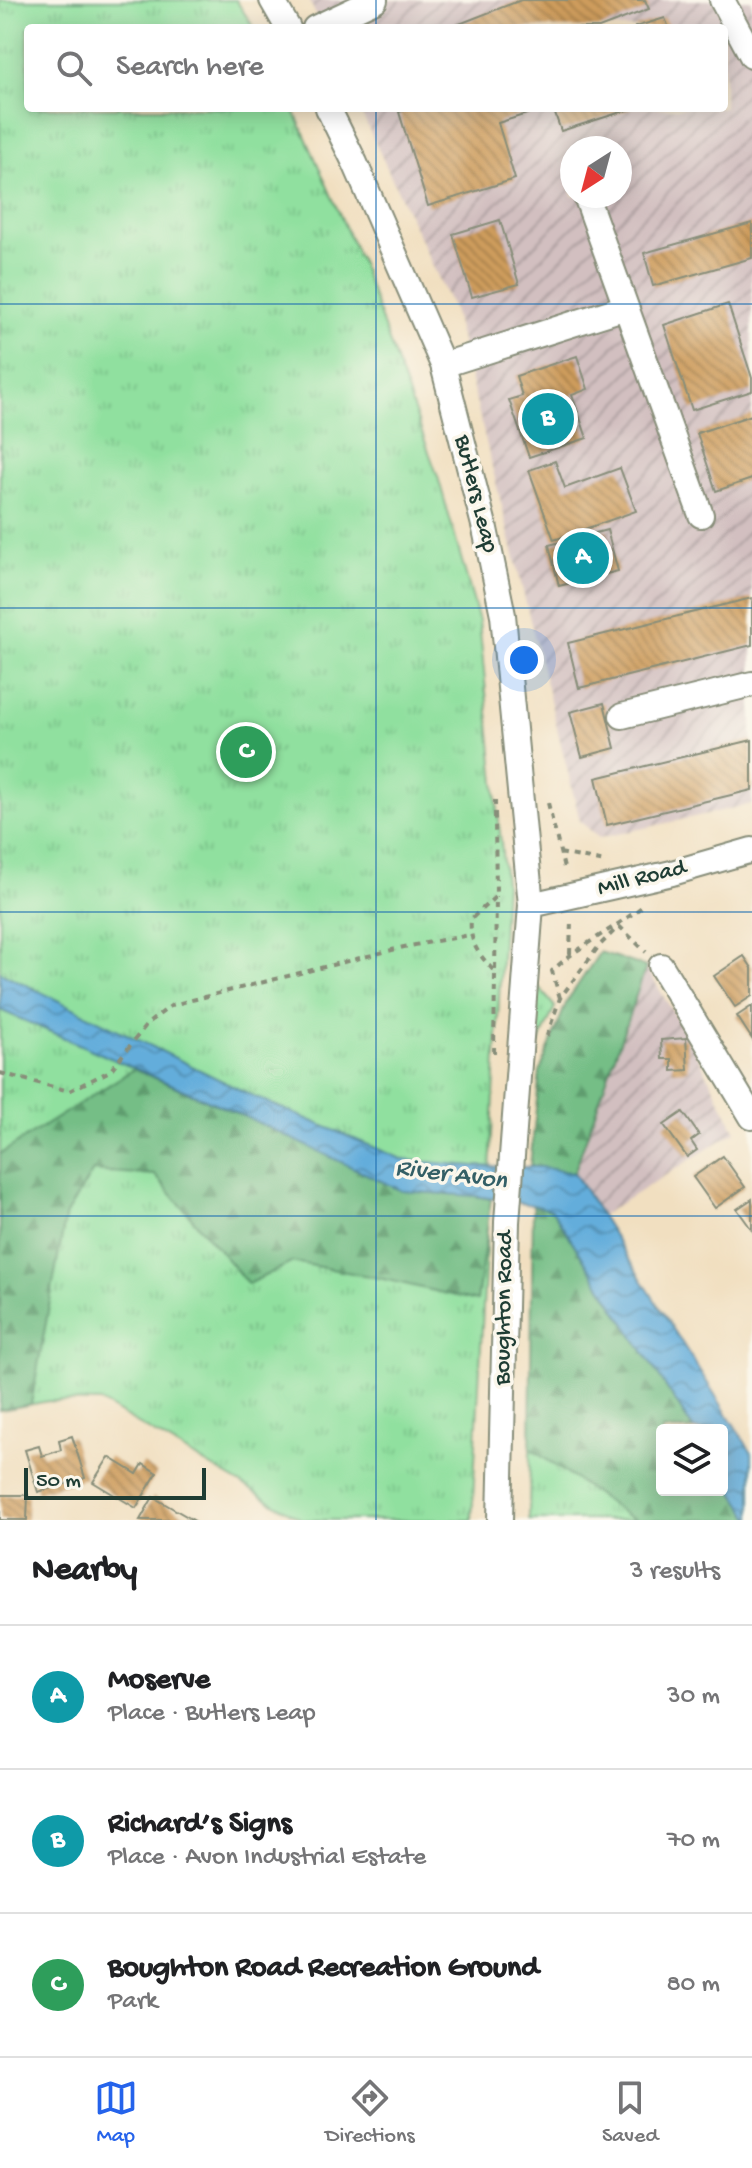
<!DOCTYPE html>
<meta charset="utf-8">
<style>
:root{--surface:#fff;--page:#f2f2f2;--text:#202124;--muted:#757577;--line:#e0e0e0;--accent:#2563eb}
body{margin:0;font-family:"Gochi Hand",sans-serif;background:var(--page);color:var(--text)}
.controls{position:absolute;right:24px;bottom:24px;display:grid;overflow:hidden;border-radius:8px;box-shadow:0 4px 20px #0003}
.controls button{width:72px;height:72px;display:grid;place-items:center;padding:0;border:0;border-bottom:2px solid var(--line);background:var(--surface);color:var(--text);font:40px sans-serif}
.compass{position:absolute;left:560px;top:136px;width:72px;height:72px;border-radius:50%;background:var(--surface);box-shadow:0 4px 20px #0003;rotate:216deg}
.scale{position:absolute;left:24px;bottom:20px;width:182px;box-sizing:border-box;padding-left:8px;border:4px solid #1f3d34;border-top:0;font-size:22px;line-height:28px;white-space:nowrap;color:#1f3d34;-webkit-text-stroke:6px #fbf7ec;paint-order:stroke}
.you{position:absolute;left:524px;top:660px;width:28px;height:28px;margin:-20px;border:6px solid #fff;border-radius:50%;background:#1a73e8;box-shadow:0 0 0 12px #1a73e833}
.badge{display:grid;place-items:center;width:52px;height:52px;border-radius:50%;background:var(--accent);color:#fff;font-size:26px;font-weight:700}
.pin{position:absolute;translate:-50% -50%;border:4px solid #fff;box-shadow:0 2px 8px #0006}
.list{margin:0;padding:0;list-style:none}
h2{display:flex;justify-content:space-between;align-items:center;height:104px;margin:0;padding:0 32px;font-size:34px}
h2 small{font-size:26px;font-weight:400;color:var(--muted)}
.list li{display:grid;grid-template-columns:52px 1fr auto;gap:24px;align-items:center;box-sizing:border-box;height:144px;padding:0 32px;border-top:2px solid var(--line)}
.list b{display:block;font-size:30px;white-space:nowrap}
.list p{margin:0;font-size:26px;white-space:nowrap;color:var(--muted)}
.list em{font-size:26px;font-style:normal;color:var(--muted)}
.icon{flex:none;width:44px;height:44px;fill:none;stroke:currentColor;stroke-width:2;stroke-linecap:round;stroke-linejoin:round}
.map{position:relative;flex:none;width:752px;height:1520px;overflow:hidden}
.search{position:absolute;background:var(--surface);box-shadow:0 4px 20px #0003;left:24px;right:24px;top:24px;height:88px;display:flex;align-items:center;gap:20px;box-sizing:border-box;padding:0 28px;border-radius:8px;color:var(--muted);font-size:30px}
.sheet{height:536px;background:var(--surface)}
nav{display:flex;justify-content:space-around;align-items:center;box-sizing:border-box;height:112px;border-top:2px solid var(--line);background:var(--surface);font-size:22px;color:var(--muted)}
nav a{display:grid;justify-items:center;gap:4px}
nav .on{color:var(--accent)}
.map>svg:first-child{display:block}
</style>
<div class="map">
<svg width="752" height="1520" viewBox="0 0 752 1520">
<defs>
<pattern id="industrial-furrows" width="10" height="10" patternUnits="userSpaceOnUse" patternTransform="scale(2)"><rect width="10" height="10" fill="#d2bfc0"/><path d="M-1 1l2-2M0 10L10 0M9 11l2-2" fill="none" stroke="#aa9c9d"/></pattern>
<pattern id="grass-tufts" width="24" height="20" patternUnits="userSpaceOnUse" patternTransform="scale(2)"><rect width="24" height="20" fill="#90e09f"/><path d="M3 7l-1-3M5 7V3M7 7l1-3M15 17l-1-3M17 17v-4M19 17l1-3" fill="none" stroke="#7cc18a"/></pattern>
<pattern id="forest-firs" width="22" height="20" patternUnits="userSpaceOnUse" patternTransform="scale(2)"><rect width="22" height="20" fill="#74be86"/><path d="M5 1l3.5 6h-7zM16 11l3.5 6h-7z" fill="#5f9c6e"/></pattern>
<pattern id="water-waves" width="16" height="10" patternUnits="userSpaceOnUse" patternTransform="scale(2)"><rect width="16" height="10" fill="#63addb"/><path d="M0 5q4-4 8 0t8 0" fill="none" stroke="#518eb2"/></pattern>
<pattern id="building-back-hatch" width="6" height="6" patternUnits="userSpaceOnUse" patternTransform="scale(2)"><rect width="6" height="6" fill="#cd9b5b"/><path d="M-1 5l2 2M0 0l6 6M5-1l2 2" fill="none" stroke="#a6804c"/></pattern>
</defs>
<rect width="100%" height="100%" fill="#fbf7ec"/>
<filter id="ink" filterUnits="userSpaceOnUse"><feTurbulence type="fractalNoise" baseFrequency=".0125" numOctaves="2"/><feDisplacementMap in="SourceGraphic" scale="16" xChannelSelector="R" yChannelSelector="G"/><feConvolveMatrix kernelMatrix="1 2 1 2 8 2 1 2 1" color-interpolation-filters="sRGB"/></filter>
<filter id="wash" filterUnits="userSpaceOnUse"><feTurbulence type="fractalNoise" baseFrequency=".006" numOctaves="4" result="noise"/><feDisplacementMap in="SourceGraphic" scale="32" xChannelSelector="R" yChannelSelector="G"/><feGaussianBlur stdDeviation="1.8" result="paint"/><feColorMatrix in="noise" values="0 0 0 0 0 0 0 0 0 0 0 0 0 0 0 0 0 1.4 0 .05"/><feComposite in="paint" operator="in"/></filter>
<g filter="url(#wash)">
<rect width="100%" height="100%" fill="#f1dfc0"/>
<!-- industrial -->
<path fill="url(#industrial-furrows)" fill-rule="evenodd" d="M 309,0 L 752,0 L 752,804 L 599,838 L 580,821 L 453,309 L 359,108 L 724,108 L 724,28 L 322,28 ZM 572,148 L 620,148 L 620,196 L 572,196 Z
M 646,967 L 689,1039 L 736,1131 L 602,1215 L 574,1173 Z"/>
<!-- grass -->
<path fill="url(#grass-tufts)" stroke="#588e6a" stroke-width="2" d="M 0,0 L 236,0 L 254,28 L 28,28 L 28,108 L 293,108 L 359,258 L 438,477 L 479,621 L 505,883 L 472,1520 L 303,1520 L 100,1402 L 49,1401 L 0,1410 Z
M 537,985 L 555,1007 L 534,1054 Z
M 530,1448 L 626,1515 L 637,1520 L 529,1520 Z"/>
<!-- forest -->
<path fill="url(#forest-firs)" stroke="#4a7e5d" stroke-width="2" d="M 600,952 L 646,967 L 574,1173 L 530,1166 L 540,1071 L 567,1001 Z
M 134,1069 L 244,1116 L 475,1196 L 491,1199 L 477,1301 L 379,1278 L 293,1262 L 248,1284 L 155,1175 L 93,1171 L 66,1214 L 31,1404 L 0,1410 L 0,1154 Z
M 533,1205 L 552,1210 L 694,1430 L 662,1430 L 662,1490 L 722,1490 L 722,1474 L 752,1520 L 637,1520 L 626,1515 L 530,1448 Z"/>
<!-- water -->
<path fill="url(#water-waves)" stroke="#417588" stroke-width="2" d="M 0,972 L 255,1097 L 404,1160 L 474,1166 L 540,1167 L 574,1173 L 752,1453 L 752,1520 L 722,1474 L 722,1430 L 694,1430 L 552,1210 L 533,1205 L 475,1196 L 402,1191 L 244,1116 L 0,1010 Z"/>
<g id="blocks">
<!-- building -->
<path fill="url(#building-back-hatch)" d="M 521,0 L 645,0 L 649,9 L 599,28 L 449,28 Z
M 665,18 L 669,28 L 635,28 L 635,27 Z
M 410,108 L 532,108 L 533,112 L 498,123 L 515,179 L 428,206 L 399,112 Z
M 553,108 L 631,108 L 631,109 L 561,131 Z
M 500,220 L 519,284 L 472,297 L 453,234 Z
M 752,223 L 752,258 L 653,286 L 644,253 Z
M 728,304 L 752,378 L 752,391 L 692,410 L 664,325 Z
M 577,356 L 588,389 L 572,395 L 587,438 L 529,457 L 509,400 L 522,396 L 516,376 Z
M 752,415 L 752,479 L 716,491 L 697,433 Z
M 555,461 L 565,488 L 620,468 L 636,511 L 554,540 L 529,470 Z
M 607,530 L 618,571 L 559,586 L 549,545 Z
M 752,598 L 752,645 L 579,688 L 568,643 Z
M 604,703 L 615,748 L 582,757 L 570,712 Z
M 752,740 L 752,790 L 607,825 L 596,778 Z
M 744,956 L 752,968 L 752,996 L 735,1007 L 714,976 Z
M 752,1006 L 752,1039 L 737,1016 Z
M 686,1038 L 688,1070 L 672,1071 L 672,1059 L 662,1059 L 661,1040 Z
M 683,1112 L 699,1135 L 691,1141 L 697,1150 L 687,1157 L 664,1125 Z
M 723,1156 L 745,1187 L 715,1208 L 693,1177 Z
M 752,1199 L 752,1230 L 737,1209 Z
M 72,1436 L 85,1478 L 38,1492 L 25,1450 L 39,1446 L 42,1456 L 61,1450 L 59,1440 Z
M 109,1457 L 137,1474 L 143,1464 L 157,1473 L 136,1508 L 93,1482 Z
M 0,1495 L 28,1495 L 27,1520 L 0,1520 Z
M 153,1497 L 193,1520 L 140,1520 Z"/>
</g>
</g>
<g filter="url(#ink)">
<use href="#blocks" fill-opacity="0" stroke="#888e7a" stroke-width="2"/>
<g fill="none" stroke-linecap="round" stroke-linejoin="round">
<defs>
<path id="minor" d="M 272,0 L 288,28
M 722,0 L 752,56
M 315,28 L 375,0
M 328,108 L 355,163 L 443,365 L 485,529 L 503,615 L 531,905 L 507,1222 L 500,1520
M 586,196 L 626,307
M 443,365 L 626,307 L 701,515
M 622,716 L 752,684
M 531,905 L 672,873 L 752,850
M 661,966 L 752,1117"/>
</defs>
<!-- minor casing -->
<use href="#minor" stroke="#888e7a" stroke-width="28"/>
<!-- path -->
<path stroke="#888e7a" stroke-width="4" stroke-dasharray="6 6" stroke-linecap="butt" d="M 548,803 L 565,872
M 495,818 L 495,798
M 560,853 L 605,862
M 619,926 L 646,952
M 570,954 L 571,920
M 493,970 C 478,953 469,943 471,919 L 496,896 L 495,818
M 560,998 L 552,971 C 579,945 615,929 644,905
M 547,1036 L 560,998 L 599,946 L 619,926
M 494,1053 L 496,896
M 0,1073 L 69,1091 L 110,1071 L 147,1024 L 172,1005 L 404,947 L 470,935"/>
<!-- minor -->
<use href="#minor" stroke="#fff" stroke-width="24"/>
</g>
</g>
<!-- grid -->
<path fill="none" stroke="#1f6fb2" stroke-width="2" stroke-opacity="0.55" d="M 376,0 L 376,28M 376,108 L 376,1520M 0,304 L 752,304M 0,608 L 752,608M 0,912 L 752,912M 0,1216 L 752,1216"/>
<g text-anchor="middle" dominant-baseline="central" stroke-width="7" stroke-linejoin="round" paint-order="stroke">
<!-- street labels -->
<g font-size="24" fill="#1f3d34" stroke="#fbf7ec">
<text transform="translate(475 494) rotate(76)">Butlers Leap</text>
<text transform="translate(642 879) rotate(-14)">Mill Road</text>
<text transform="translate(505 1308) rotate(-89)">Boughton Road</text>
</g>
<!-- water labels -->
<g font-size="26" font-style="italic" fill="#335f66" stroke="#fbf7ec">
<text transform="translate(451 1176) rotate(7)">River Avon</text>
</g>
</g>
</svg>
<div class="controls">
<button><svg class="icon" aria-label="layers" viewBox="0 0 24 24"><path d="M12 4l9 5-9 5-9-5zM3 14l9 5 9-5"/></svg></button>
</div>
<svg class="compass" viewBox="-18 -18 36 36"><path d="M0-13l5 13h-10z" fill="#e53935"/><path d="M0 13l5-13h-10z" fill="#757577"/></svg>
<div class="scale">50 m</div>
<div class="you"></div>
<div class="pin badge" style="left:583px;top:558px;background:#0f9aa8">A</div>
<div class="pin badge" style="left:548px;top:419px;background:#0f9aa8">B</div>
<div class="pin badge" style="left:246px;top:752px;background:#2e9e5b">C</div>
<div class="search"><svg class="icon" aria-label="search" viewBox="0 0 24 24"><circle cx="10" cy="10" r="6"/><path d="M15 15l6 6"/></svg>Search here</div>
</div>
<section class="sheet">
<h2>Nearby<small>3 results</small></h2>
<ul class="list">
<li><span class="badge" style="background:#0f9aa8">A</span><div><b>Moserve</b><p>Place · Butlers Leap</p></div><em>30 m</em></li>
<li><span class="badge" style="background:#0f9aa8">B</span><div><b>Richard’s Signs</b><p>Place · Avon Industrial Estate</p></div><em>70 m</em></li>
<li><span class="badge" style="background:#2e9e5b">C</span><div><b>Boughton Road Recreation Ground</b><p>Park</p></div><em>80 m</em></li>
</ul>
</section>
<nav>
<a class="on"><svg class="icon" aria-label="map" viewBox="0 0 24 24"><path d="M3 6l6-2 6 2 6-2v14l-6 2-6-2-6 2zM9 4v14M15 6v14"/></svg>Map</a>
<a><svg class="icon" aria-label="directions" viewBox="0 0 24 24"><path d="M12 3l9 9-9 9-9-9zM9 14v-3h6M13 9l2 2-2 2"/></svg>Directions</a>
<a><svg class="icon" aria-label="saved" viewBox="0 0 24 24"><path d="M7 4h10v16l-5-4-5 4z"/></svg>Saved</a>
</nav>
